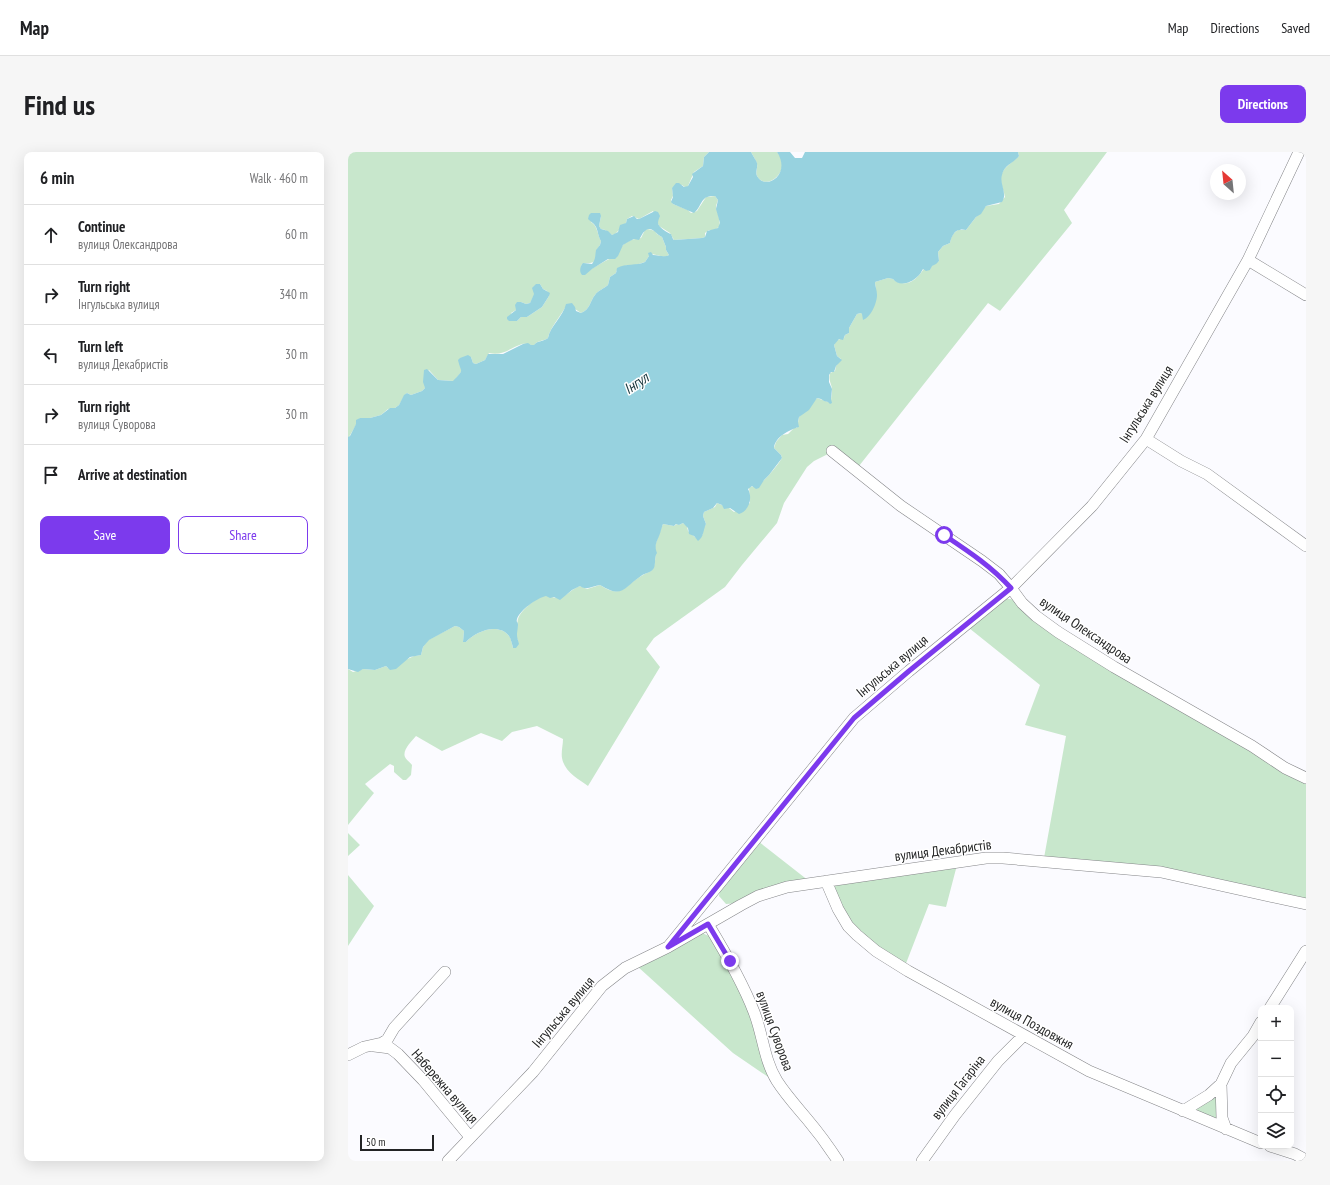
<!DOCTYPE html>
<meta charset="utf-8">
<style>
:root{--surface:#fff;--page:#f6f6f6;--text:#202124;--muted:#757577;--line:#e0e0e0;--accent:#7c3aed}
body{margin:0;font-family:"PT Sans Narrow",sans-serif;background:var(--page);color:var(--text)}
.controls{position:absolute;right:12px;bottom:12px;display:grid;overflow:hidden;border-radius:8px;box-shadow:0 4px 16px #0002}
.controls button{width:36px;height:36px;display:grid;place-items:center;padding:0;border:0;border-bottom:1px solid var(--line);background:var(--surface);color:var(--text);font:20px sans-serif}
.compass{position:absolute;left:862px;top:12px;width:36px;height:36px;border-radius:50%;background:var(--surface);box-shadow:0 4px 16px #0002;rotate:333deg}
.scale{position:absolute;left:12px;bottom:10px;width:74px;box-sizing:border-box;padding-left:4px;border:2px solid #232425;border-top:0;font-size:11px;line-height:14px;white-space:nowrap;color:#232425;-webkit-text-stroke:3px #fff;paint-order:stroke}
.stop{position:absolute;width:12px;height:12px;margin:-9px;border:3px solid #7c3aed;border-radius:50%;background:#fff}
.stop.end{background:#7c3aed;border-color:#fff;box-shadow:0 1px 4px #0008}
.list{margin:0;padding:0;list-style:none}
h2{display:flex;justify-content:space-between;align-items:center;height:52px;margin:0;padding:0 16px;font-size:17px}
h2 small{font-size:13px;font-weight:400;color:var(--muted)}
.list li{display:grid;grid-template-columns:26px 1fr auto;gap:12px;align-items:center;box-sizing:border-box;height:60px;padding:0 16px;border-top:1px solid var(--line)}
.list b{display:block;font-size:15px;white-space:nowrap}
.list p{margin:0;font-size:13px;white-space:nowrap;color:var(--muted)}
.list em{font-size:13px;font-style:normal;color:var(--muted)}
.actions{display:flex;gap:8px;padding:12px 16px}
.actions a{flex:1;padding:9px 0;border:1px solid var(--accent);border-radius:8px;text-align:center;font-size:14px;color:var(--accent)}
.actions .main{background:var(--accent);color:#fff}
.icon{flex:none;width:22px;height:22px;fill:none;stroke:currentColor;stroke-width:2;stroke-linecap:round;stroke-linejoin:round}
.map{position:relative;flex:none;width:958px;height:1009px;overflow:hidden;border-radius:8px}
header{display:flex;align-items:center;gap:24px;box-sizing:border-box;height:56px;padding:0 20px;background:var(--surface);border-bottom:1px solid var(--line)}
header strong{font-size:19px}
nav{display:flex;gap:22px;margin-inline-start:auto;font-size:14px}
.intro{display:flex;align-items:center;justify-content:space-between;box-sizing:border-box;height:96px;padding:0 24px}
h1{margin:0;font-size:28px}
.button{padding:10px 18px;border-radius:8px;background:var(--accent);color:#fff;font-size:14px;font-weight:700}
main{display:flex;gap:24px;padding:0 24px}
aside{flex:1;background:var(--surface);border-radius:8px;box-shadow:0 4px 16px #0002}
.map>svg:first-child{display:block}
</style>
<header>
<strong>Map</strong>
<nav><a>Map</a><a>Directions</a><a>Saved</a></nav>
</header>
<div class="intro"><h1>Find us</h1><a class="button">Directions</a></div>
<main>
<aside>
<h2>6 min<small>Walk · 460 m</small></h2>
<ul class="list">
<li><svg class="icon" aria-label="ahead" viewBox="0 0 24 24"><path d="M12 20V5M6 11l6-6 6 6"/></svg><div><b>Continue</b><p>вулиця Олександрова</p></div><em>60 m</em></li>
<li><svg class="icon" aria-label="right" viewBox="0 0 24 24"><path d="M7 20v-9h11M14 6l5 5-5 5"/></svg><div><b>Turn right</b><p>Інгульська вулиця</p></div><em>340 m</em></li>
<li><svg class="icon" aria-label="left" viewBox="0 0 24 24"><path d="M17 20v-9H6M10 6l-5 5 5 5"/></svg><div><b>Turn left</b><p>вулиця Декабристів</p></div><em>30 m</em></li>
<li><svg class="icon" aria-label="right" viewBox="0 0 24 24"><path d="M7 20v-9h11M14 6l5 5-5 5"/></svg><div><b>Turn right</b><p>вулиця Суворова</p></div><em>30 m</em></li>
<li><svg class="icon" aria-label="arrive" viewBox="0 0 24 24"><path d="M6 21V4h12l-3 4 3 4H6"/></svg><div><b>Arrive at destination</b></div></li>
</ul>
<div class="actions"><a class="main">Save</a><a>Share</a></div>
</aside>
<div class="map">
<svg width="958" height="1009" viewBox="0 0 958 1009">
<rect width="100%" height="100%" fill="#fbfbff"/>
<!-- green -->
<path fill="#c8e7cc" fill-rule="evenodd" d="M 0,0 L 361,0 L 356,5 L 355,14 L 346,20 L 340,34 L 338,36 L 334,33 L 324,36 L 325,44 L 323,48 L 325,52 L 340,58 L 343,61 L 349,59 L 358,45 L 367,44 L 370,48 L 368,54 L 371,66 L 372,74 L 367,78 L 361,78 L 357,81 L 357,85 L 354,86 L 326,88 L 322,81 L 311,74 L 305,59 L 291,67 L 284,64 L 279,67 L 278,71 L 267,82 L 264,83 L 257,78 L 253,77 L 251,74 L 253,64 L 243,70 C 250,74 249,82 253,89 L 252,93 L 248,99 C 249,114 243,110 234,112 L 233,117 L 239,120 C 246,115 255,110 263,106 C 271,102 271,97 275,93 C 280,88 287,87 293,86 L 297,78 L 300,77 L 307,79 L 309,82 L 314,85 L 318,95 L 318,98 L 321,103 L 317,105 L 304,102 L 301,104 L 297,110 L 284,114 L 279,113 L 268,119 L 268,121 L 262,125 L 260,133 C 256,137 250,138 247,143 C 242,149 242,158 233,161 L 227,157 L 217,156 C 212,164 201,178 200,186 C 196,189 192,188 188,191 C 188,191 187,193 186,193 C 184,194 179,191 174,192 C 162,196 155,204 141,201 L 137,208 L 128,212 L 125,211 L 123,205 L 113,214 L 114,219 L 106,229 L 90,228 L 81,218 L 76,223 L 77,236 L 74,239 L 63,243 L 59,241 L 57,243 L 51,253 L 47,256 L 40,257 L 33,263 L 22,266 L 12,266 L 1,285 L 0,285 ZM 192,132 L 195,137 L 199,139 L 201,144 L 194,155 L 179,165 L 173,165 L 169,169 L 163,161 L 168,158 L 168,155 L 173,150 L 178,152 L 182,151 Z
M 403,0 L 429,0 C 431,3 433,5 434,8 C 438,22 418,39 409,24 C 407,20 410,16 409,12 C 408,8 405,4 403,0 Z
M 670,0 L 759,0 L 716,58 L 724,71 L 652,159 L 640,151 L 507,319 L 480,302 L 466,309 L 459,315 L 436,351 L 429,371 L 394,413 L 377,435 L 306,486 L 298,497 L 312,515 L 240,634 C 230,627 216,619 214,606 C 213,600 215,593 215,587 L 189,574 L 164,580 L 154,589 L 133,581 L 94,599 L 68,584 C 64,589 54,598 57,605 C 58,608 62,610 64,613 L 63,623 L 58,628 L 55,628 L 46,620 L 46,614 L 42,612 L 17,632 L 26,641 L 0,673 L 0,517 L 5,520 L 15,517 L 27,518 L 38,514 L 40,516 L 66,504 L 73,503 L 75,495 L 80,488 L 107,474 L 111,475 L 116,479 L 115,490 L 118,490 C 127,480 150,470 161,484 C 163,486 164,492 165,496 L 170,488 C 167,484 168,480 169,476 C 170,473 169,469 170,467 C 173,458 187,447 195,444 C 201,443 207,448 214,445 C 219,443 224,437 232,434 L 239,437 L 252,433 C 275,448 276,433 295,423 C 299,420 305,420 306,414 C 308,408 307,401 307,395 C 307,393 314,374 315,372 L 326,374 L 329,372 L 331,373 L 335,371 L 339,374 L 340,379 L 349,387 L 355,382 L 355,377 L 358,372 L 355,364 L 356,360 L 367,355 L 369,351 L 381,356 L 386,360 L 402,351 L 401,335 C 403,334 405,335 407,334 C 416,331 429,314 434,306 L 433,303 L 426,296 L 428,290 L 434,283 L 440,282 L 446,276 L 449,276 L 451,265 L 469,246 L 480,250 L 483,249 C 483,245 484,242 484,238 C 484,232 480,229 482,221 L 487,219 L 488,214 L 493,207 L 489,204 L 486,193 L 489,188 L 496,186 L 497,183 L 501,181 L 501,176 L 509,162 L 513,161 L 520,164 C 527,152 529,143 527,130 L 540,126 L 545,127 C 552,134 563,132 569,125 C 572,123 573,120 576,117 L 582,118 L 583,114 L 591,109 L 590,100 L 595,94 L 602,91 C 603,85 605,81 610,78 L 618,78 L 628,65 L 638,54 L 651,52 L 657,45 C 656,39 653,33 653,29 C 651,17 664,11 671,4 Z
M 657,447 L 663,447 L 667,449 L 958,628 L 958,748 L 696,706 L 718,584 L 677,573 L 692,533 L 621,476 Z
M 0,681 L 12,693 L 0,704 Z
M 410,689 L 461,729 L 391,751 L 378,752 L 371,744 L 372,739 Z
M 609,713 L 598,755 L 581,752 L 557,814 L 502,773 L 485,733 Z
M 0,723 L 26,754 L 0,794 Z
M 354,781 L 361,784 L 396,843 L 426,929 L 385,901 L 289,814 Z
M 869,938 L 873,971 L 842,956 Z"/>
<!-- water -->
<path fill="#97d2df" d="M 361,0 L 403,0 C 405,4 408,8 409,11 C 410,16 407,20 409,24 C 417,39 444,23 429,0 L 442,0 L 447,6 L 454,6 L 457,0 L 670,0 L 671,4 C 666,11 656,13 654,23 C 651,32 660,41 654,50 L 638,54 L 633,62 L 628,65 L 618,78 C 616,78 614,77 612,78 C 606,78 603,86 602,91 L 595,94 L 590,100 L 591,109 L 588,112 L 584,114 L 582,118 L 578,119 L 575,117 C 573,120 572,123 569,125 C 563,131 551,135 545,127 L 540,126 L 527,130 C 527,134 529,138 529,143 C 529,151 523,165 515,168 L 514,162 L 513,161 L 509,162 L 501,176 L 501,181 L 497,183 L 495,188 L 491,187 L 486,193 L 489,204 L 494,208 L 488,214 L 486,220 L 483,220 L 481,223 L 481,230 L 484,237 L 483,247 L 484,251 L 482,252 L 480,250 L 476,249 L 473,247 L 469,246 L 461,258 L 451,265 L 450,270 L 451,275 C 441,278 427,285 426,296 L 433,303 L 434,306 L 421,323 L 416,328 L 411,336 L 408,337 L 404,334 L 400,337 C 405,346 401,359 391,362 L 382,356 L 376,357 L 374,353 L 369,351 L 365,356 L 356,360 L 355,364 L 358,372 C 355,378 356,385 350,389 L 346,384 L 341,382 L 340,376 L 335,371 L 331,373 L 328,372 L 326,374 L 315,372 C 314,374 314,376 313,378 C 311,387 305,392 309,401 C 306,405 308,411 306,416 C 302,422 298,420 293,424 C 275,436 275,447 252,433 C 245,434 238,439 232,434 L 224,438 L 212,448 L 206,445 L 202,446 L 198,444 C 189,446 172,458 169,467 C 168,471 170,469 170,473 C 169,484 168,481 171,492 L 168,496 L 165,496 C 164,492 163,487 161,484 C 150,470 127,480 118,490 L 115,490 L 116,479 L 111,475 L 107,474 L 81,488 L 75,495 L 73,503 L 62,505 L 48,517 L 42,518 L 38,514 L 27,518 L 15,517 L 10,520 L 0,517 L 0,285 L 2,284 L 8,272 L 8,268 L 12,266 L 22,266 L 33,263 L 42,256 L 47,256 L 51,253 L 56,243 L 59,241 L 63,243 L 74,239 L 77,236 L 75,230 L 76,218 L 79,217 L 90,228 L 105,229 C 117,216 113,222 110,208 L 112,206 L 120,203 L 123,205 L 125,211 L 128,212 L 137,208 L 140,202 L 155,202 L 175,192 L 180,191 L 183,193 L 186,193 C 190,188 195,190 200,186 C 202,174 215,165 218,152 L 224,151 L 227,155 L 228,159 L 233,161 C 242,158 242,149 247,143 C 250,138 256,137 260,133 L 262,125 L 268,121 L 269,116 C 278,111 288,114 297,110 L 301,104 L 300,101 L 303,100 L 305,103 C 312,103 315,106 321,103 L 318,98 L 318,95 L 314,85 C 308,83 304,73 297,79 C 294,81 293,85 291,88 L 286,87 L 280,90 L 275,93 L 270,104 L 267,107 L 260,107 L 244,117 L 237,123 L 234,123 C 231,120 232,114 235,111 L 244,112 C 248,107 247,103 248,98 L 252,93 L 253,89 C 250,84 250,79 248,75 C 246,71 243,70 240,67 L 241,63 L 243,61 L 252,61 L 253,64 L 251,74 L 253,77 L 260,79 L 264,83 L 270,80 L 272,73 L 278,71 L 279,67 L 286,64 L 289,67 L 291,67 L 307,59 L 310,60 L 312,64 C 311,66 310,69 310,71 C 310,75 320,81 323,82 L 325,87 L 326,88 L 354,86 L 357,85 L 359,79 L 370,76 L 372,71 L 368,57 L 370,48 L 367,44 C 352,43 355,53 346,61 L 325,52 L 323,50 L 325,45 L 324,36 L 328,31 L 331,31 L 336,35 L 340,34 L 345,25 L 344,22 L 355,14 L 356,5 Z
M 188,132 L 192,132 L 195,137 L 202,141 L 201,144 L 194,155 L 179,165 L 173,165 L 169,169 L 161,169 L 159,167 L 159,165 L 168,158 L 167,153 L 169,150 L 173,150 L 178,152 L 182,151 L 186,142 L 184,136 Z"/>
<g fill="none" stroke-linecap="round" stroke-linejoin="round">
<defs>
<path id="minor" d="M 900,108 L 958,143
M 798,287 L 833,309 L 859,322 L 958,394
M 484,299 L 553,354 L 634,409 L 651,422 L 663,436 L 674,451 L 688,464 L 710,480 L 766,515 L 904,594 L 937,616 L 958,626
M 478,729 L 490,757 L 500,774 L 509,783 L 528,799 L 560,819 L 741,919 L 913,991
M 360,772 C 377,800 394,829 406,860 C 415,883 416,908 429,929 C 438,943 449,955 459,967 C 470,980 481,995 490,1009
M 320,795 L 506,566 L 561,519 L 663,436 L 744,354 L 798,287 L 900,108 L 951,0
M 922,856 L 958,799
M 26,894 L 42,896 L 50,902 L 75,928 L 122,985
M 0,903 L 16,895 L 34,891 L 39,888 L 46,876 L 97,820
M 873,932 L 874,966 L 878,977
M 835,959 L 861,943 L 873,932 L 883,911 L 905,884 L 913,870
M 922,994 L 947,1002 L 958,1008
M 100,1009 L 185,920 L 254,834 L 277,816 L 320,795 L 393,753 L 410,744 L 439,735 L 638,706 L 655,706 L 813,720 L 958,752
M 574,1009 L 607,963 L 650,909 L 675,884"/>
</defs>
<!-- minor casing -->
<use href="#minor" stroke="#848588" stroke-width="12"/>
<!-- minor -->
<use href="#minor" stroke="#fff" stroke-width="11"/>
</g>
<g fill="none" stroke-linecap="round" stroke-linejoin="round">
<!-- route -->
<path stroke="#7c3aed" stroke-width="5" d="M 382,809 L 360,772 L 320,795 L 506,566 L 561,519 L 663,436 C 643,414 620,399 596,383"/>
</g>
<g text-anchor="middle" dominant-baseline="central" stroke-width="3" stroke-linejoin="round" paint-order="stroke">
<!-- street labels -->
<g font-size="14" fill="#232425" stroke="#fff">
<text transform="translate(798 252) rotate(-58)">Інгульська вулиця</text>
<text transform="translate(738 478) rotate(34)">вулиця Олександрова</text>
<text transform="translate(544 514) rotate(-40)">Інгульська вулиця</text>
<text transform="translate(595 698) rotate(-7)">вулиця Декабристів</text>
<text transform="translate(215 860) rotate(-50)">Інгульська вулиця</text>
<text transform="translate(684 871) rotate(29)">вулиця Поздовжня</text>
<text transform="translate(427 879) rotate(70)">вулиця Суворова</text>
<text transform="translate(97 934) rotate(49)">Набережна вулиця</text>
<text transform="translate(610 935) rotate(-52)">вулиця Гагаріна</text>
</g>
<!-- water labels -->
<g font-size="15" font-style="italic" fill="#153339" stroke="#fff">
<text transform="translate(288 231) rotate(-34)">Інгул</text>
</g>
</g>
</svg>
<div class="controls">
<button>+</button>
<button>−</button>
<button><svg class="icon" aria-label="locate" viewBox="0 0 24 24"><circle cx="12" cy="12" r="6"/><path d="M12 2v4M12 18v4M2 12h4M18 12h4"/></svg></button>
<button><svg class="icon" aria-label="layers" viewBox="0 0 24 24"><path d="M12 4l9 5-9 5-9-5zM3 14l9 5 9-5"/></svg></button>
</div>
<svg class="compass" viewBox="-18 -18 36 36"><path d="M0-13l5 13h-10z" fill="#e53935"/><path d="M0 13l5-13h-10z" fill="#757577"/></svg>
<div class="scale">50 m</div>
<div class="stop" style="left:596px;top:383px"></div>
<div class="stop end" style="left:382px;top:809px"></div>
</div>
</main>
